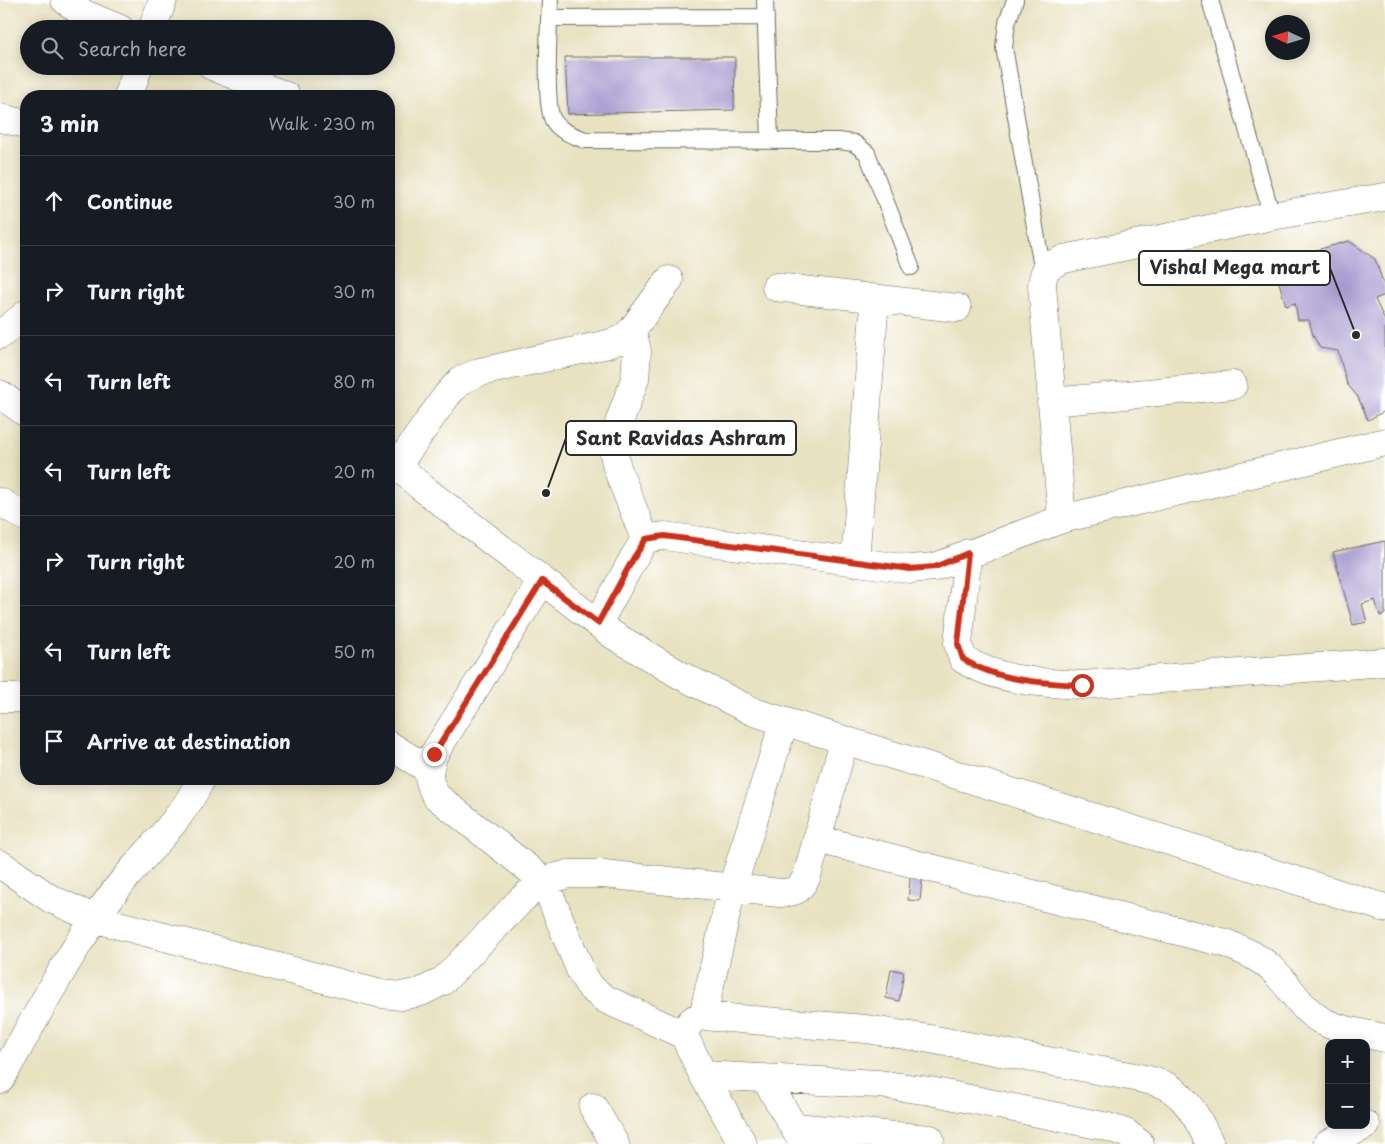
<!DOCTYPE html>
<meta charset="utf-8">
<style>
:root{--surface:#171b24;--page:#20242c;--text:#f1f3f6;--muted:#9ea1a6;--line:#363941}
body{margin:0;font-family:"Playpen Sans",sans-serif;background:var(--page);color:var(--text)}
.controls{position:absolute;right:15px;bottom:15px;display:grid;overflow:hidden;border-radius:10px;box-shadow:0 2px 12px #0003}
.controls button{width:45px;height:45px;display:grid;place-items:center;padding:0;border:0;border-bottom:1px solid var(--line);background:var(--surface);color:var(--text);font:25px sans-serif}
.compass{position:absolute;left:1265px;top:15px;width:45px;height:45px;border-radius:50%;background:var(--surface);box-shadow:0 2px 12px #0003;rotate:274deg}
.stop{position:absolute;width:15px;height:15px;margin:-11px;border:4px solid #c8321e;border-radius:50%;background:#fff}
.stop.end{background:#c8321e;border-color:#fff;box-shadow:0 1px 5px #0008}
.list{margin:0;padding:0;list-style:none}
h2{display:flex;justify-content:space-between;align-items:center;height:65px;margin:0;padding:0 20px;font-size:21px}
h2 small{font-size:16px;font-weight:400;color:var(--muted)}
.list li{display:grid;grid-template-columns:32px 1fr auto;gap:15px;align-items:center;box-sizing:border-box;height:90px;padding:0 20px;border-top:1px solid var(--line)}
.list b{display:block;font-size:19px;white-space:nowrap}
.list em{font-size:16px;font-style:normal;color:var(--muted)}
.icon{flex:none;width:28px;height:28px;fill:none;stroke:currentColor;stroke-width:2;stroke-linecap:round;stroke-linejoin:round}
.map{position:relative;flex:none;width:1385px;height:1144px;overflow:hidden}
.search{position:absolute;background:var(--surface);box-shadow:0 2px 12px #0003;left:20px;top:20px;width:375px;height:55px;display:flex;align-items:center;gap:12px;box-sizing:border-box;padding:0 18px;border-radius:28px;color:var(--muted);font-size:19px}
.panel{position:absolute;background:var(--surface);box-shadow:0 2px 12px #0003;left:20px;top:90px;width:375px;height:695px;border-radius:20px}
.map>svg:first-child{display:block}
</style>
<div class="map">
<svg width="1385" height="1144" viewBox="0 0 1385 1144">
<rect width="100%" height="100%" fill="#fff"/>
<filter id="ink" filterUnits="userSpaceOnUse"><feTurbulence type="fractalNoise" baseFrequency=".02" numOctaves="2"/><feDisplacementMap in="SourceGraphic" scale="10" xChannelSelector="R" yChannelSelector="G"/><feConvolveMatrix kernelMatrix="1 2 1 2 8 2 1 2 1" color-interpolation-filters="sRGB"/></filter>
<filter id="wash" filterUnits="userSpaceOnUse"><feTurbulence type="fractalNoise" baseFrequency=".0096" numOctaves="4" result="noise"/><feDisplacementMap in="SourceGraphic" scale="20" xChannelSelector="R" yChannelSelector="G"/><feGaussianBlur stdDeviation="1.12" result="paint"/><feColorMatrix in="noise" values="0 0 0 0 0 0 0 0 0 0 0 0 0 0 0 0 0 1.4 0 .05"/><feComposite in="paint" operator="in"/></filter>
<g filter="url(#wash)">
<rect width="100%" height="100%" fill="#e8e2c1"/>
<g id="blocks">
<!-- building -->
<path fill="#a99cd0" d="M 565,57 L 735,57 L 734,110 L 568,114 Z
M 1349,241 L 1375,259 L 1385,288 L 1385,295 L 1375,299 L 1385,321 L 1385,411 L 1368,420 L 1358,397 L 1347,384 L 1338,351 L 1320,348 L 1313,335 L 1309,320 L 1298,320 L 1295,303 L 1286,306 L 1273,262 Z
M 1385,541 L 1385,614 L 1380,616 L 1375,600 L 1362,604 L 1367,622 L 1353,625 L 1333,552 Z
M 911,871 L 923,872 L 920,901 L 908,900 Z
M 891,969 L 904,972 L 899,1001 L 886,998 Z"/>
</g>
</g>
<g filter="url(#ink)">
<use href="#blocks" fill-opacity="0" stroke="#6d6b60" stroke-width="1"/>
<g fill="none" stroke-linecap="round" stroke-linejoin="round">
<defs>
<path id="lane" d="M 550,0 C 549,23 544,104 553,120 C 560,132 573,135 585,140 L 838,141 L 854,143 L 867,153 L 911,267
M 765,0 L 770,140
M 1015,0 L 1007,23 L 1004,47 L 1043,273
M 1210,0 L 1272,216
M 549,18 L 766,17"/>
<path id="street" d="M 65,0 L 84,14 L 120,29
M 152,29 L 163,0
M 212,66 L 286,96
M 128,96 L 139,66
M 776,287 L 957,308
M 632,330 L 637,351 L 635,379 L 619,423 L 615,441 L 614,454 L 617,468 L 645,539
M 0,335 L 26,314
M 0,394 L 26,413
M 1051,402 L 1233,385
M 397,466 L 447,395 L 461,380 L 480,372 L 608,344 L 624,338 L 632,330 L 669,280
M 0,502 L 26,517
M 1062,519 L 1385,442
M 968,553 L 958,644 L 963,659 C 997,681 1042,683 1082,685 L 1385,662
M 855,562 L 875,299
M 542,581 L 434,754 C 428,772 426,778 436,796 L 544,881 L 581,972 L 591,988 L 605,999 L 684,1035
M 598,623 L 633,559 L 645,539 L 664,536 L 910,569 L 935,567 L 1062,519 L 1042,285 C 1044,267 1048,266 1064,259 L 1272,216 L 1385,197
M 0,698 L 26,698
M 389,745 L 429,770
M 817,839 L 1225,943 C 1242,950 1258,956 1272,969 C 1289,984 1299,1007 1319,1019 C 1338,1031 1363,1033 1385,1038
M 0,864 L 51,899 L 96,919 L 381,994 L 401,996 L 421,992 L 443,981 L 522,899 L 544,881 L 568,874 L 604,874 L 780,893 C 796,892 799,891 807,876 L 844,741
M 703,1016 L 732,888 L 784,722
M 703,1075 L 879,1084 L 930,1091 L 1108,1127 L 1126,1133 L 1140,1144
M 765,1078 L 803,1143
M 0,1080 C 37,1016 70,949 115,891 C 144,853 181,822 201,779
M 593,1107 L 615,1144
M 794,1127 L 930,1139
M 743,1144 L 703,1075 L 684,1035 C 688,1024 691,1018 703,1016 L 866,1029 L 930,1039 L 1129,1076 C 1139,1078 1150,1080 1159,1083 C 1186,1092 1199,1121 1210,1144
M 1327,1144 L 1366,1125"/>
<path id="secondary" d="M 0,118 L 26,124
M 389,458 L 420,486 L 613,635 L 682,676 L 754,712 L 1385,908"/>
</defs>
<!-- lane casing -->
<use href="#lane" stroke="#6d6b60" stroke-width="18"/>
<!-- street casing -->
<use href="#street" stroke="#6d6b60" stroke-width="29"/>
<!-- secondary casing -->
<use href="#secondary" stroke="#6d6b60" stroke-width="29"/>
<!-- lane -->
<use href="#lane" stroke="#fff" stroke-width="16"/>
<!-- street -->
<use href="#street" stroke="#fff" stroke-width="28"/>
<!-- secondary -->
<use href="#secondary" stroke="#fff" stroke-width="28"/>
</g>
</g>
<g fill="none" stroke-linecap="round" stroke-linejoin="round" filter="url(#ink)">
<!-- route -->
<path stroke="#c8321e" stroke-width="6" d="M 434,754 L 542,581 L 598,623 L 633,559 L 646,539 L 664,536 L 910,569 L 935,567 L 968,553 L 958,644 L 963,659 C 997,681 1042,683 1082,685"/>
</g>
<!-- callouts -->
<path fill="none" stroke="#2b2b2b" stroke-width="2" d="M1356 335L1330 268M546 493L566 438"/>
<g fill="#2b2b2b" stroke="#fff" stroke-width="2">
<circle cx="1356" cy="335" r="5"/>
<circle cx="546" cy="493" r="5"/>
</g>
<g fill="#fff" stroke="#2b2b2b" stroke-width="2">
<rect x="1139" y="251" width="191" height="34" rx="5"/>
<rect x="566" y="421" width="230" height="34" rx="5"/>
</g>
<g font-size="19" text-anchor="middle" font-weight="bold" fill="#2b2b2b">
<text x="1235" y="274">Vishal Mega mart</text>
<text x="681" y="445">Sant Ravidas Ashram</text>
</g>
</svg>
<div class="controls">
<button>+</button>
<button>−</button>
</div>
<svg class="compass" viewBox="-18 -18 36 36"><path d="M0-13l5 13h-10z" fill="#e53935"/><path d="M0 13l5-13h-10z" fill="#9ea1a6"/></svg>
<div class="stop" style="left:1082px;top:685px"></div>
<div class="stop end" style="left:434px;top:754px"></div>
<div class="search"><svg class="icon" aria-label="search" viewBox="0 0 24 24"><circle cx="10" cy="10" r="6"/><path d="M15 15l6 6"/></svg>Search here</div>
<section class="panel">
<h2>3 min<small>Walk · 230 m</small></h2>
<ul class="list">
<li><svg class="icon" aria-label="ahead" viewBox="0 0 24 24"><path d="M12 20V5M6 11l6-6 6 6"/></svg><div><b>Continue</b></div><em>30 m</em></li>
<li><svg class="icon" aria-label="right" viewBox="0 0 24 24"><path d="M7 20v-9h11M14 6l5 5-5 5"/></svg><div><b>Turn right</b></div><em>30 m</em></li>
<li><svg class="icon" aria-label="left" viewBox="0 0 24 24"><path d="M17 20v-9H6M10 6l-5 5 5 5"/></svg><div><b>Turn left</b></div><em>80 m</em></li>
<li><svg class="icon" aria-label="left" viewBox="0 0 24 24"><path d="M17 20v-9H6M10 6l-5 5 5 5"/></svg><div><b>Turn left</b></div><em>20 m</em></li>
<li><svg class="icon" aria-label="right" viewBox="0 0 24 24"><path d="M7 20v-9h11M14 6l5 5-5 5"/></svg><div><b>Turn right</b></div><em>20 m</em></li>
<li><svg class="icon" aria-label="left" viewBox="0 0 24 24"><path d="M17 20v-9H6M10 6l-5 5 5 5"/></svg><div><b>Turn left</b></div><em>50 m</em></li>
<li><svg class="icon" aria-label="arrive" viewBox="0 0 24 24"><path d="M6 21V4h12l-3 4 3 4H6"/></svg><div><b>Arrive at destination</b></div></li>
</ul>
</section>
</div>
